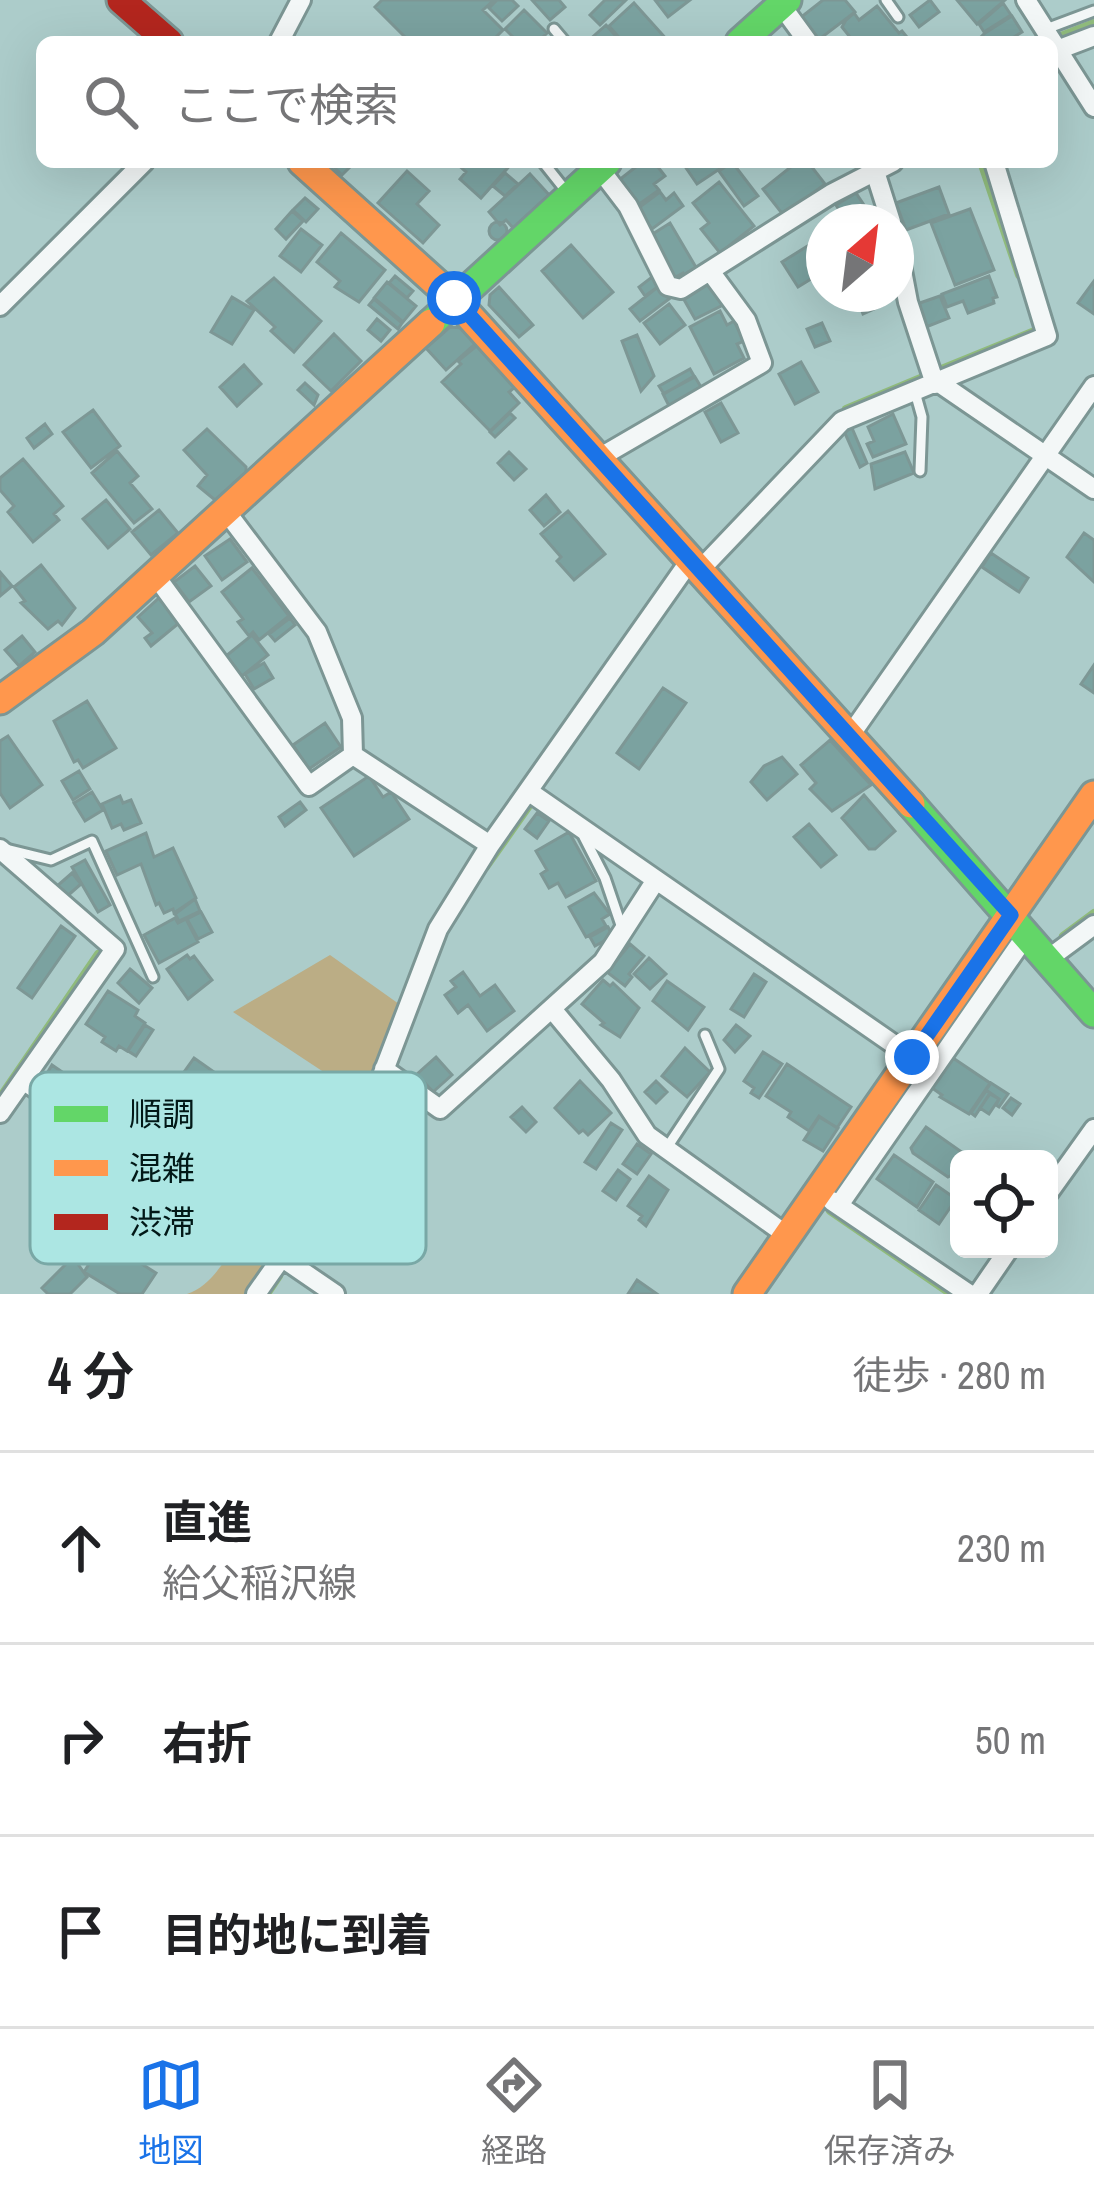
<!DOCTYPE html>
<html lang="ja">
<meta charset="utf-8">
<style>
:root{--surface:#fff;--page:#f6f6f6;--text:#202124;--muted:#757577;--line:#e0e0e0;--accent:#1a73e8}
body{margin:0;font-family:"Archivo Narrow","Noto Sans JP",sans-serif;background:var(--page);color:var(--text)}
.controls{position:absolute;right:36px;bottom:36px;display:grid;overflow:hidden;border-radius:18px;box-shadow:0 12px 48px #0002}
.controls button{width:108px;height:108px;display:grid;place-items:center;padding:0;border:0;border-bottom:3px solid var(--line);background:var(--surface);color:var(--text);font:60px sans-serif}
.compass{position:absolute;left:806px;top:204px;width:108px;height:108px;border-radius:50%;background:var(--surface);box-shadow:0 12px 48px #0002;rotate:28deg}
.stop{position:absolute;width:36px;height:36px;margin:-27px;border:9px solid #1a73e8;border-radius:50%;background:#fff}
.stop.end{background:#1a73e8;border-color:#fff;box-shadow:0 3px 12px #0008}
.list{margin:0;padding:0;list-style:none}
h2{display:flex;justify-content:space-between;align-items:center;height:156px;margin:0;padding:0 48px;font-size:51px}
h2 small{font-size:39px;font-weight:400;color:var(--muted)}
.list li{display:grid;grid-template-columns:78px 1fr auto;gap:36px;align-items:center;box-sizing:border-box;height:192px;padding:0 48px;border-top:3px solid var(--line)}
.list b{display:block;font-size:45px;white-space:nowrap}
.list p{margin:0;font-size:39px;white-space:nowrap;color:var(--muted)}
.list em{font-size:39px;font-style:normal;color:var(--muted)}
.icon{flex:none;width:66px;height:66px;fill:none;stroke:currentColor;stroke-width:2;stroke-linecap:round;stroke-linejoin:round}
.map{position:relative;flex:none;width:1094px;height:1294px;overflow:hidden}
.search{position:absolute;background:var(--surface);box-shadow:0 12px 48px #0002;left:36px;right:36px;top:36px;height:132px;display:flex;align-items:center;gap:30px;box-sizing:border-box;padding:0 42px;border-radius:18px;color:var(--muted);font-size:45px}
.sheet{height:732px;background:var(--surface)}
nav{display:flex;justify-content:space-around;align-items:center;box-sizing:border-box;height:168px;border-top:3px solid var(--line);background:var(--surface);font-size:33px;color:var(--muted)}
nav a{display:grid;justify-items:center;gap:6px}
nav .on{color:var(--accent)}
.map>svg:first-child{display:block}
</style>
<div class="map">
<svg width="1094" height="1294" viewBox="0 0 1094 1294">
<rect width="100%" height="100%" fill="#acccca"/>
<!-- green -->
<path fill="#bbad85" d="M 330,955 L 399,1004 L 363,1098 L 233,1012 Z
M 240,1237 L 271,1258 L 246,1294 L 187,1294 C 212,1286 226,1258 240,1237 Z"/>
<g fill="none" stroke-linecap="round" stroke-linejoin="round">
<!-- stream -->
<path stroke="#8fba7b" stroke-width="8" d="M 1061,36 L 1094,23
M 981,162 L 1019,275
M 939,370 L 1037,330 L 1036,324
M 846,409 L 923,377
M 486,867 L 529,806
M 1063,936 L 1094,913
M 916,1076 L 1006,948
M 1,1096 L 98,954
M 891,1113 L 905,1092
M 836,1192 L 881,1127
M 830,1211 L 951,1294
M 267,1294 L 279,1276"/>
</g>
<!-- building -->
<path fill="#7ba2a0" stroke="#7d9795" stroke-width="3" d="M 382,0 L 494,0 L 483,10 L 503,30 L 491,42 L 410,42 L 375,7 Z
M 497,0 L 512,0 L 518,6 L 502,21 L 489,8 Z
M 532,0 L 559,0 L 565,7 L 550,20 Z
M 605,0 L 626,0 L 600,25 L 590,15 Z
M 655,0 L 690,0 L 668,17 Z
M 823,0 L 845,0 L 855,12 L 817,41 L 800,18 Z
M 930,0 L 939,12 L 919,27 L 910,15 Z
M 957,0 L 1005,0 L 977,24 Z
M 634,3 L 669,42 L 623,42 L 609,26 Z
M 1003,3 L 1011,15 L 984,32 L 979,24 Z
M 877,6 L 899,33 L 902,31 L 911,42 L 854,42 L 842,27 L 846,20 L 854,13 L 859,20 Z
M 524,10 L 547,33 L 538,42 L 518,42 L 505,29 Z
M 1012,16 L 1022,32 L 1006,42 L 981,42 L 979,39 L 985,33 Z
M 606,25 L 621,42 L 587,42 Z
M 329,162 L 355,162 L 342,175 Z
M 455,162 L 513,162 L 481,198 L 460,179 L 466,172 Z
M 654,162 L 665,176 L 654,184 L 659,190 L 638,205 L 619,180 L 637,166 L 635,162 Z
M 682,162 L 722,162 L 724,166 L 697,184 Z
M 732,162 L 758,196 L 744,206 L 719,171 Z
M 797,162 L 808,162 L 825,184 L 784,216 L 763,189 Z
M 407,171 L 429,191 L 417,204 L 439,225 L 423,243 L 378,203 Z
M 505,173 L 518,184 L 505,196 L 493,186 Z
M 530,174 L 551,197 L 515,230 L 506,220 L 500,225 L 489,212 Z
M 719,182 L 754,226 L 720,253 L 701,229 L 709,223 L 693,203 Z
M 939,187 L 949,214 L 906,230 L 896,203 Z
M 660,192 L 666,200 L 674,193 L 683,206 L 652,229 L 637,209 Z
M 856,193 L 866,208 L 845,220 L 836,205 Z
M 305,198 L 318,209 L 306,222 L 293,210 Z
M 970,209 L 994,270 L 955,285 L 931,223 Z
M 292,211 L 303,221 L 286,239 L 276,229 Z
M489 231a9 9 0 1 1 18 0a9 9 0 1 1-18 0Z
M 670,223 L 697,269 L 685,277 L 683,273 L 674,278 L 651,235 Z
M 301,229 L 322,245 L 301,272 L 280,256 Z
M 341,233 L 385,270 L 359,302 L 335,287 L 340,281 L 317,262 Z
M 571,245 L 613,292 L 583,318 L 542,271 Z
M 809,245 L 824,271 L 798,287 L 782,262 Z
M 395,276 L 413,291 L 407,298 L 389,283 Z
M 989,276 L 997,297 L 993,298 L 994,303 L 968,313 L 963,301 L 947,307 L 942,294 Z
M 652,277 L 659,286 L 645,296 L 639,287 Z
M 274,278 L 321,321 L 294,352 L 271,331 L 275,327 L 247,301 Z
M 711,281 L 723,305 L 695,319 L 682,296 Z
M 1094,281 L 1094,314 L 1078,303 Z
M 387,282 L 416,306 L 403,322 L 374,298 Z
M 659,286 L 669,299 L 640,321 L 630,309 Z
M 499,287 L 533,325 L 519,337 L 489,305 L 490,295 Z
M 878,294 L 883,305 L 863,314 L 859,303 Z
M 940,296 L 949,318 L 926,327 L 917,304 Z
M 232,297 L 254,310 L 232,344 L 211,332 Z
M 374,299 L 402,323 L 398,329 L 369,305 Z
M 669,304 L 685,325 L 660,344 L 644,323 Z
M 720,311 L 727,325 L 734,321 L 744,341 L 737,344 L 744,358 L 714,374 L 690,327 Z
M 377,319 L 390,330 L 381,341 L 368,330 Z
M 822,323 L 830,341 L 815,347 L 807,329 Z
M 450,327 L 463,328 L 476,343 L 446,370 L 426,348 Z
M 334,334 L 361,361 L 331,391 L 304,365 Z
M 637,335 L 654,376 L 641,391 L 622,341 Z
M 479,344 L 515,387 L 509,392 L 519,403 L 490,431 L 442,382 L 461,364 L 458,361 Z
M 801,362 L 818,392 L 795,404 L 779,374 Z
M 244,365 L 261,384 L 237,406 L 220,387 Z
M 690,369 L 694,376 L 664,394 L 659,386 Z
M 695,377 L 701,387 L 669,406 L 663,394 Z
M 305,383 L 318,395 L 314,405 L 298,390 Z
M 721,403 L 738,433 L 721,442 L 705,412 Z
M 93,410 L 120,446 L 91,468 L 63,432 Z
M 510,413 L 515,418 L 495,437 L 490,432 Z
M 893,414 L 906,444 L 873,457 L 867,444 L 874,441 L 868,427 Z
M 45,424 L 52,434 L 34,448 L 27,438 Z
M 852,428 L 867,463 L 860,467 L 844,431 Z
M 207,429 L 246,467 L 246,472 L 215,500 L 198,486 L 207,475 L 184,450 Z
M 117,451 L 138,476 L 130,483 L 152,509 L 134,523 L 92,473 Z
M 509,452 L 526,469 L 514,480 L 498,463 Z
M 905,452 L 914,473 L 875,489 L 871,464 Z
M 23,459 L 63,506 L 54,514 L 59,520 L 33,542 L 8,512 L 14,506 L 0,490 L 0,478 Z
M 546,495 L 560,512 L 544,526 L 530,510 Z
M 106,500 L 130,529 L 108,548 L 83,519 Z
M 159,510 L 178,533 L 151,555 L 132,532 Z
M 568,511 L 605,554 L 574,580 L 557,561 L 561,557 L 541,534 Z
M 1084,533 L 1094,540 L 1094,582 L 1067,557 Z
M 230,539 L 247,562 L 222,580 L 205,556 Z
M 991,553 L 1028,578 L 1019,592 L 982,567 Z
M 41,565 L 75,608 L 62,625 L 58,621 L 48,629 L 21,603 L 25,601 L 14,587 Z
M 195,566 L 211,586 L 189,602 L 174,582 Z
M 252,568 L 289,616 L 259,640 L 253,632 L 249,636 L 238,622 L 243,619 L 222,592 Z
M 0,572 L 12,586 L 0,596 Z
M 159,598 L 179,623 L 151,646 L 145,638 L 152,633 L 138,617 Z
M 290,618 L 295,625 L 275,641 L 269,634 Z
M 252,635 L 268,655 L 242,676 L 226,656 Z
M 22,636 L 35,652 L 19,666 L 5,650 Z
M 264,663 L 273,678 L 254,689 L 245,674 Z
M 1094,665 L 1094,693 L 1081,684 Z
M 663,688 L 686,703 L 639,769 L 617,753 Z
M 87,701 L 116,748 L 83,768 L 78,760 L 74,762 L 54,721 Z
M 325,723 L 341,747 L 309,769 L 293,745 Z
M 8,736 L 42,785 L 10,808 L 0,793 L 0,741 Z
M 830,740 L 871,785 L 832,811 L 810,789 L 816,783 L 801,765 Z
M 782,757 L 797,774 L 767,800 L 751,782 L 764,766 Z
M 79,771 L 90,789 L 73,800 L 62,781 Z
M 369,776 L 383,797 L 391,792 L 409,819 L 354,856 L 321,808 Z
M 92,792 L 103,810 L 85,821 L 74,803 Z
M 864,795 L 895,831 L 875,849 L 869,849 L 842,818 Z
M 120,796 L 123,803 L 131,800 L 141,823 L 124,830 L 121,824 L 112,828 L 102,804 Z
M 300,802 L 306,810 L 285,826 L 279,817 Z
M 537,813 L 549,821 L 537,838 L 525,829 Z
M 809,824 L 836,855 L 821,867 L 794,837 Z
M 569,832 L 596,881 L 566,897 L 558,883 L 549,888 L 541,874 L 547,870 L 536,851 Z
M 146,833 L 154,857 L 173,848 L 196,898 L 174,913 L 173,909 L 164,913 L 159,903 L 156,905 L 141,864 L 117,875 L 106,851 Z
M 85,860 L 110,905 L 98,912 L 72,867 Z
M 72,873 L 81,884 L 65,898 L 56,887 Z
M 594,893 L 610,914 L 602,919 L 606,926 L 586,937 L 569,907 Z
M 195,899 L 200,911 L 179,921 L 175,914 Z
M 201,912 L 212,932 L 198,939 L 187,919 Z
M 175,918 L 178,923 L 186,919 L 198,942 L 159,963 L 144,935 Z
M 61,926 L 75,936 L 32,998 L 18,988 Z
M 608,927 L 613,936 L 595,946 L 590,937 Z
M 630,944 L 644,956 L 629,974 L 632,977 L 625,986 L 607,972 Z
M 187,955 L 190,959 L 194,956 L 212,980 L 188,999 L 167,969 Z
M 649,958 L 666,974 L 650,989 L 634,974 Z
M 130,969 L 152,988 L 139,1003 L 118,983 Z
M 463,972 L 480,996 L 495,985 L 514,1011 L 487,1031 L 468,1005 L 458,1013 L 445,995 L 456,987 L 451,981 Z
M 754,974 L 766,982 L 744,1017 L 731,1009 Z
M 603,980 L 610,986 L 613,983 L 639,1008 L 620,1037 L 601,1025 L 604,1023 L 582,1004 Z
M 667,981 L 704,1007 L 688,1030 L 653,1001 Z
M 108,991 L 138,1010 L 135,1016 L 145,1023 L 127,1051 L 119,1046 L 116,1051 L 102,1042 L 105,1037 L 86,1024 Z
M 145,1025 L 153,1030 L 136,1056 L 128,1051 Z
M 736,1025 L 750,1036 L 735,1052 L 724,1040 Z
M 685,1048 L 710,1072 L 687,1097 L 662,1076 Z
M 763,1052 L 782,1064 L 759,1098 L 751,1093 L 754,1088 L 744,1081 Z
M 436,1057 L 452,1075 L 433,1092 L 417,1074 Z
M 194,1058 L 224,1079 L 197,1117 L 167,1096 Z
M 953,1058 L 990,1083 L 969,1114 L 940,1097 L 942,1095 L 932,1088 Z
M 787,1064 L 851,1107 L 837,1128 L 819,1116 L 809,1131 L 788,1117 L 791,1112 L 766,1096 Z
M 52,1065 L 65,1074 L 56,1088 L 43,1080 Z
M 580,1081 L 611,1113 L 588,1135 L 583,1130 L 579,1133 L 555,1108 Z
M 656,1081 L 667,1092 L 656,1103 L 645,1092 Z
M 991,1083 L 1008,1094 L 999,1107 L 996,1105 L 999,1099 L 986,1090 Z
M 986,1091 L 990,1093 L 975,1116 L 971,1113 Z
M 990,1094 L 999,1099 L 989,1114 L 980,1108 Z
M 1011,1098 L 1020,1104 L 1012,1115 L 1003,1108 Z
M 522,1107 L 536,1122 L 526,1132 L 511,1117 Z
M 819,1117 L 838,1128 L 823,1151 L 804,1140 Z
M 611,1123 L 622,1130 L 596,1169 L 585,1162 Z
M 926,1127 L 966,1155 L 959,1159 L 952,1175 L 948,1177 L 913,1153 L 911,1148 Z
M 637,1144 L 651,1154 L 637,1174 L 623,1164 Z
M 894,1155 L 933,1182 L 917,1207 L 877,1179 Z
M 618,1170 L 630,1179 L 616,1200 L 603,1191 Z
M 649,1176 L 668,1190 L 646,1226 L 639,1220 L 642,1216 L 628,1206 Z
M 936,1185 L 956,1199 L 939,1224 L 919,1210 Z
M 104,1240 L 156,1273 L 142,1294 L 120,1294 L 84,1272 Z
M 73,1257 L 87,1277 L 70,1294 L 48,1294 L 42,1288 Z
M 637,1280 L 657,1294 L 628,1294 Z"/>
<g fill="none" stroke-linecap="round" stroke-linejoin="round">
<defs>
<path id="lane" d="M 886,0 L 898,17
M 554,29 L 565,42
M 1046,29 L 1094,11
M 543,162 L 566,191
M 915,392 L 922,417 L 920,471
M 584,837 L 605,878 L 623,931
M 6,849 L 51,860 L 92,841 L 153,977
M 666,1149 L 719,1069 L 705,1035"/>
<path id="street" d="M 1026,0 L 1094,107
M 781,5 L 808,42
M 279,42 L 301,0
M 1052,52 L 1094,36
M 872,162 L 891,222
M 599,168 L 628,206 L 668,286 L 681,289 L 831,194 L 893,162
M 896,239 L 908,302 L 935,384
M 0,306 L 144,162
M 938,382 L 1094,489
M 597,459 L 762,363 L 746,320 L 710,271
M 225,510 L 317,632 L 352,718 L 353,755 L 490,845
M 698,572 L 842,421 L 1047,336 L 994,162
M 155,575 L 309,786 L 353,755
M 849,737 L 1094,386
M 528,791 L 912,1057
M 0,849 L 115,949 L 0,1113
M 1048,959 L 1094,925
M 552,1009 L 611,1080 L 647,1135 L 788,1236
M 384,1069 L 440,1109 L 603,962 L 656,880
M 23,1080 L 335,1294
M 1049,1192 L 1094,1129
M 832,1201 L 969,1294
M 839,1205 L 1027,934
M 256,1294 L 349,1162 L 438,929 L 490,845 L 689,562
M 978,1294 L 1009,1249"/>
<path id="fast" d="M 740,42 L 787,0
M 431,323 L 607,162
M 911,804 L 1094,1013"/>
<path id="slow" d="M 302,162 L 454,299 L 911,804
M 0,700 L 93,632 L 431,323
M 747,1294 L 1094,795"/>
<path id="jam" d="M 121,0 L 169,42"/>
</defs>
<!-- lane casing -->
<use href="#lane" stroke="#7c9694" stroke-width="15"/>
<!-- street casing -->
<use href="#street" stroke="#7c9694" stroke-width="24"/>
<!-- fast casing -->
<use href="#fast" stroke="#7c9694" stroke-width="33"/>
<!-- slow casing -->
<use href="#slow" stroke="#7c9694" stroke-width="33"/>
<!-- jam casing -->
<use href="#jam" stroke="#7c9694" stroke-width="33"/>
<!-- lane -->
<use href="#lane" stroke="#f3f7f7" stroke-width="9"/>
<!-- street -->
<use href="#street" stroke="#f3f7f7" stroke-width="18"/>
<!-- fast -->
<use href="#fast" stroke="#63d668" stroke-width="27"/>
<!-- slow -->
<use href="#slow" stroke="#ff974d" stroke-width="27"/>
<!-- jam -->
<use href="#jam" stroke="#b3261e" stroke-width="27"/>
</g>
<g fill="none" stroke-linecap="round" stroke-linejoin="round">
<!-- route -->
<path stroke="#1a73e8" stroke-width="15" d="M 454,298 L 1011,915 L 912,1057"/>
</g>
<!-- legend -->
<rect x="30" y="1072" width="396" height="192" rx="18" fill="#ace6e3" stroke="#79a8a6" stroke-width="3"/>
<rect x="54" y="1106" width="54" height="16" fill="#63d668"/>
<rect x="54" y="1160" width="54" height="16" fill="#ff974d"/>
<rect x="54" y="1214" width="54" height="16" fill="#b3261e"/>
<g font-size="33" fill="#021817">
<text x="129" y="1126">順調</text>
<text x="129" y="1180">混雑</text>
<text x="129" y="1234">渋滞</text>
</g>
</svg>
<div class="controls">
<button><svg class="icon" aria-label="locate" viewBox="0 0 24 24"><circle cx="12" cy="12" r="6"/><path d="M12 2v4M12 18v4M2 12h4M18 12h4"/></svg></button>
</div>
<svg class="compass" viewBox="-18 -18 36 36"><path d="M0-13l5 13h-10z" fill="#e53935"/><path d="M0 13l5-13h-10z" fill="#757577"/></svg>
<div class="stop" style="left:454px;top:298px"></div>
<div class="stop end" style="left:912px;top:1057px"></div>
<div class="search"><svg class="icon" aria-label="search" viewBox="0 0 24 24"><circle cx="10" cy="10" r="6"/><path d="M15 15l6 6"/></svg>ここで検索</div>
</div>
<section class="sheet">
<h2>4 分<small>徒歩 · 280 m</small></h2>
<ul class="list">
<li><svg class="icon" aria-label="ahead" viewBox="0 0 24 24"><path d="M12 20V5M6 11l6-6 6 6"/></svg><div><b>直進</b><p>給父稲沢線</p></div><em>230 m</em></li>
<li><svg class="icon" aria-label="right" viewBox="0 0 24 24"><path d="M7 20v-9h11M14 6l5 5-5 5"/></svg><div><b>右折</b></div><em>50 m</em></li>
<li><svg class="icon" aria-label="arrive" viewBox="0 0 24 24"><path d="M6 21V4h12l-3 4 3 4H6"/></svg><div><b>目的地に到着</b></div></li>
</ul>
</section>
<nav>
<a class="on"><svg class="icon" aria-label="map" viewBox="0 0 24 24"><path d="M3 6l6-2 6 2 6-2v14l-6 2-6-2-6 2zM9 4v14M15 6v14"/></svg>地図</a>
<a><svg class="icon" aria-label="directions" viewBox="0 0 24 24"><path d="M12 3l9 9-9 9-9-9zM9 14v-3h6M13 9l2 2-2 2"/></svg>経路</a>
<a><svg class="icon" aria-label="saved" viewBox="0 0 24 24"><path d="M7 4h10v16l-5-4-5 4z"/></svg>保存済み</a>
</nav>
